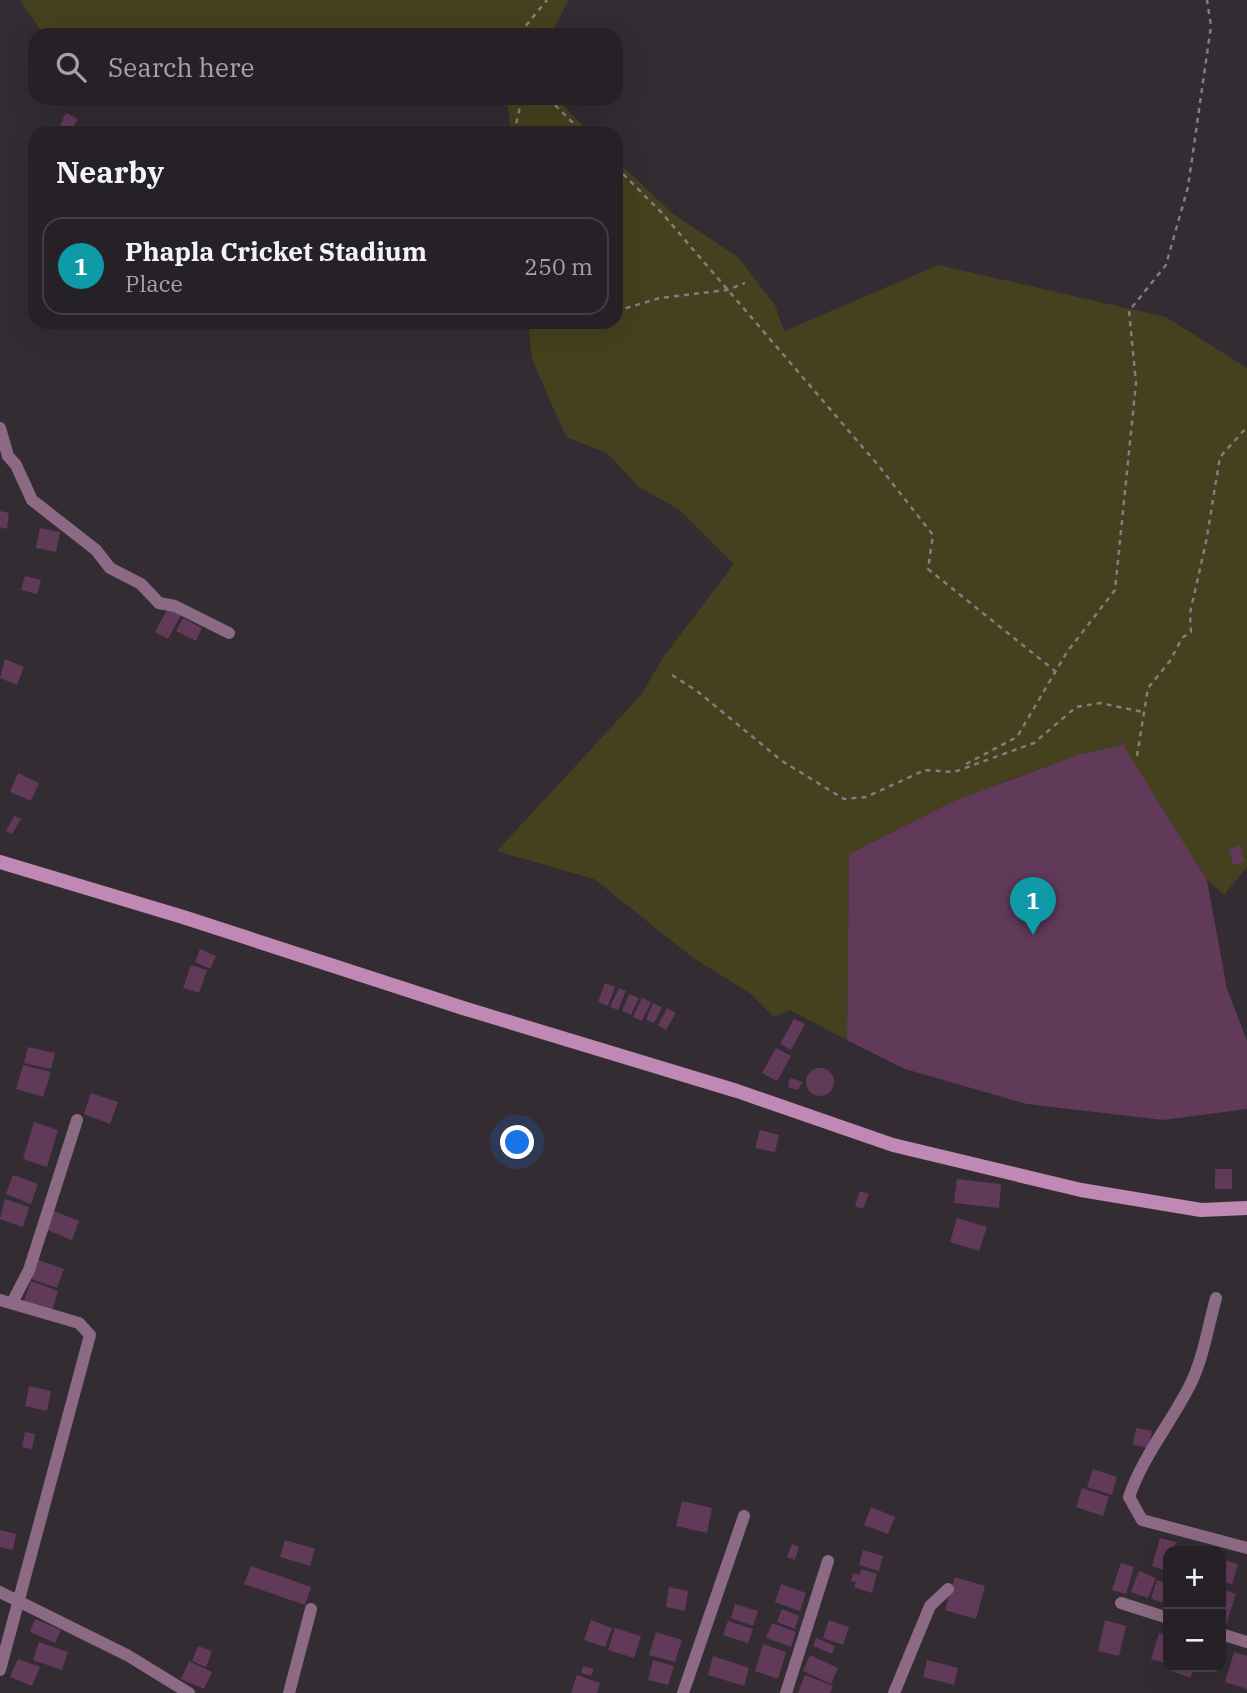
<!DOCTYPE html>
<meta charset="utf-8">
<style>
:root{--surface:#262126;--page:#322e32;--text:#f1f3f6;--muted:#a4a3a7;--line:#423e43;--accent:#1a73e8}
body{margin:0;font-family:"IBM Plex Serif",serif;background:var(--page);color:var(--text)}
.controls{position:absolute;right:21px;bottom:21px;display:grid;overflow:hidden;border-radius:14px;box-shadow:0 7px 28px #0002}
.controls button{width:63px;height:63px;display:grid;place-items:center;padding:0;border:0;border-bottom:2px solid var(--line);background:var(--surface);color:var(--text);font:35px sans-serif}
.you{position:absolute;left:518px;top:1143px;width:24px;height:24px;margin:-18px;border:5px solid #fff;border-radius:50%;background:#1a73e8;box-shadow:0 0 0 10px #1a73e833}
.badge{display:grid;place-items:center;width:46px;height:46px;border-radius:50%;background:var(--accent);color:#fff;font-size:23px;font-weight:700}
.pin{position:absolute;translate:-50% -58px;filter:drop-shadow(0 2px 4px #0008)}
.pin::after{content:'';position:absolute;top:37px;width:24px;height:21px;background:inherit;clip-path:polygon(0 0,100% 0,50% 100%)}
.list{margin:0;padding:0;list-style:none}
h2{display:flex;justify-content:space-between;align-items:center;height:91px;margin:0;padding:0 28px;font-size:30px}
h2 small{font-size:23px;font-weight:400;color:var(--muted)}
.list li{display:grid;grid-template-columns:46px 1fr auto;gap:21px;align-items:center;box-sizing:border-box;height:98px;margin:0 14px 14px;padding:0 14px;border:2px solid var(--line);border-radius:21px}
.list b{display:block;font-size:26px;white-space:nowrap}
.list p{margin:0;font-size:23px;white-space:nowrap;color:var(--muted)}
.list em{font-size:23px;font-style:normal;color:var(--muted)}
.icon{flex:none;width:38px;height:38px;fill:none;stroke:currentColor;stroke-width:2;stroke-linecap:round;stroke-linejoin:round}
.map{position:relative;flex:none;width:1247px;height:1693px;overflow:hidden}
.search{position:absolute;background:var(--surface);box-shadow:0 7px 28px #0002;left:28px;top:28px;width:595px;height:77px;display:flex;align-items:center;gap:18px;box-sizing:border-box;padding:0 24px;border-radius:21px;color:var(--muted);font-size:26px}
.panel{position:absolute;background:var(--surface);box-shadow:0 7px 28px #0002;left:28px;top:126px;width:595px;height:203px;border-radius:21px}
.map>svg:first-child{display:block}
</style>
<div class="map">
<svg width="1247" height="1693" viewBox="0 0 1247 1693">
<rect width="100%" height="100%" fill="#332c32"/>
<!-- green -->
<path fill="#45411e" d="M 20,0 L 569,0 L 550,35 L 44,35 Z
M 507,98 L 556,98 L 590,133 L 511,133 Z
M 616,160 L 673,214 L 738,257 L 775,305 L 784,331 L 938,265 L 1166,317 L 1247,368 L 1247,867 L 1224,895 L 1207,880 L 1123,746 C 1026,766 937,809 849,854 L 847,1040 L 790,1010 L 774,1017 L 751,994 L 692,957 L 594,879 L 497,851 L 641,695 L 664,656 L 734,564 L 680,510 L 640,488 L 607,453 L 566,437 L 532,359 L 528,322 L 616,322 Z"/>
<!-- building -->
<path fill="#613a59" d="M 66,113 L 78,119 L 70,133 L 56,133 Z
M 0,511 L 9,513 L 7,529 L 0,527 Z
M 40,528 L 60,532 L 56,552 L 36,548 Z
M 25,576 L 41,580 L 37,594 L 21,590 Z
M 168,608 L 181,615 L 168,639 L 155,632 Z
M 183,618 L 202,628 L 196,641 L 176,631 Z
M 5,659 L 24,667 L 17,685 L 0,678 Z
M 1123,745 L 1207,880 L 1227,989 L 1247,1041 L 1247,1109 L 1163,1120 L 1027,1104 L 905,1069 L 847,1040 L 849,854 L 954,801 L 1078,755 Z
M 18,773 L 39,783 L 31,801 L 10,792 Z
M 14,816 L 21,819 L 12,834 L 6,831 Z
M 1240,845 L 1245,862 L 1233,865 L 1229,849 Z
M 200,949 L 216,956 L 210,969 L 195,962 Z
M 191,965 L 207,970 L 199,993 L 183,988 Z
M 605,983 L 615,987 L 608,1006 L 598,1002 Z
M 619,988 L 626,991 L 618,1010 L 610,1007 Z
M 629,994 L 639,998 L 631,1015 L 622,1011 Z
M 642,998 L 651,1002 L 642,1021 L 633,1017 Z
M 653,1003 L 662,1007 L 654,1023 L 646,1020 Z
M 667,1008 L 676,1013 L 666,1030 L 658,1025 Z
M 794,1019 L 805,1024 L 791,1050 L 780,1044 Z
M 28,1047 L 55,1053 L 51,1069 L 24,1063 Z
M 776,1048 L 791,1056 L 777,1081 L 762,1073 Z
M 23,1065 L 51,1072 L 43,1097 L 16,1089 Z
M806 1082a14 14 0 1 1 28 0a14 14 0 1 1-28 0Z
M 790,1078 L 803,1082 L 798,1090 L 788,1087 Z
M 91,1093 L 118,1102 L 110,1124 L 84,1114 Z
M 34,1122 L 58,1130 L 47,1167 L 23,1159 Z
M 760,1130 L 779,1135 L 775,1152 L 755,1148 Z
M 1215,1169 L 1232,1169 L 1232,1189 L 1215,1189 Z
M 13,1175 L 38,1184 L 31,1204 L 6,1194 Z
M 957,1179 L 1001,1184 L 999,1208 L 954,1203 Z
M 860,1191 L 869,1194 L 863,1209 L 855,1206 Z
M 5,1199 L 29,1207 L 23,1227 L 0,1219 Z
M 54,1211 L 79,1221 L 72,1240 L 47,1230 Z
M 957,1218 L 987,1227 L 979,1251 L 950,1242 Z
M 38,1260 L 64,1269 L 57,1288 L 31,1279 Z
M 31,1281 L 58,1291 L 52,1311 L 24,1301 Z
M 29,1386 L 51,1391 L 47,1411 L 25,1406 Z
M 1136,1428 L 1152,1431 L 1149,1448 L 1133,1445 Z
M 25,1432 L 35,1434 L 32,1449 L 22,1447 Z
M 1093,1469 L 1117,1477 L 1112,1495 L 1087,1487 Z
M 1082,1488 L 1109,1497 L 1103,1516 L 1076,1507 Z
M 682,1501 L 712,1508 L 707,1533 L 676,1526 Z
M 871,1507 L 895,1517 L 888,1534 L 864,1525 Z
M 0,1530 L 16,1534 L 13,1550 L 0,1547 Z
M 1160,1538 L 1176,1542 L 1173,1551 L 1168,1551 L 1167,1571 L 1152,1566 Z
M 285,1540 L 315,1549 L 310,1566 L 280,1557 Z
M 792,1544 L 799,1547 L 795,1560 L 787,1557 Z
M 863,1550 L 883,1556 L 879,1571 L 859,1565 Z
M 1221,1559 L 1238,1564 L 1232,1584 L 1221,1581 Z
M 1121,1563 L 1134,1567 L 1126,1594 L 1112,1590 Z
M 251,1566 L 311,1587 L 305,1605 L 244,1584 Z
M 861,1569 L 877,1574 L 872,1593 L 854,1587 L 856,1582 L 851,1581 L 853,1573 L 860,1575 Z
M 1139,1571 L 1156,1578 L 1148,1598 L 1131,1592 Z
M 955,1577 L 985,1586 L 976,1619 L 945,1610 Z
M 1157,1580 L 1168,1583 L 1168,1604 L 1151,1599 Z
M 781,1584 L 806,1593 L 800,1611 L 775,1602 Z
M 669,1587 L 688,1591 L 685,1611 L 666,1607 Z
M 1221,1589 L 1236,1594 L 1226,1625 L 1221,1623 Z
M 735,1604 L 758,1611 L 753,1626 L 731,1618 Z
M 782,1609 L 799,1616 L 795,1629 L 777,1622 Z
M 35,1619 L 61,1630 L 55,1643 L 30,1632 Z
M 591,1620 L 612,1628 L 605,1647 L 584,1640 Z
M 829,1620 L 849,1627 L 843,1645 L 823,1638 Z
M 1105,1620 L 1126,1626 L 1119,1656 L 1098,1651 Z
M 728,1621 L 753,1629 L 748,1643 L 723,1635 Z
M 772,1623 L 796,1632 L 791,1647 L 766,1638 Z
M 615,1628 L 641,1636 L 634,1658 L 608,1650 Z
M 656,1632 L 682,1640 L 675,1662 L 649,1655 Z
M 1159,1633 L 1168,1636 L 1168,1664 L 1151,1659 Z
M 816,1638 L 835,1646 L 832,1654 L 813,1646 Z
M 39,1642 L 68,1652 L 62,1670 L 33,1660 Z
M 763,1644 L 786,1652 L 778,1679 L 755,1671 Z
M 198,1646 L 212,1651 L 206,1667 L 192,1661 Z
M 1234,1652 L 1247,1656 L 1247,1689 L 1225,1682 Z
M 810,1655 L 838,1668 L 831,1684 L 803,1671 Z
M 713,1656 L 749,1668 L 744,1686 L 708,1675 Z
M 18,1659 L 40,1667 L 32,1686 L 10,1677 Z
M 653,1660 L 674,1666 L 668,1685 L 648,1680 Z
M 927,1660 L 958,1668 L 954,1685 L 923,1677 Z
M 189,1661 L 212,1672 L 204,1689 L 181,1679 Z
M 583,1666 L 594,1669 L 591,1676 L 581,1673 Z
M 1177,1667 L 1195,1667 L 1190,1678 L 1175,1672 Z
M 577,1675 L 600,1683 L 597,1693 L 571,1693 Z
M 805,1675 L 833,1686 L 830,1693 L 798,1693 Z"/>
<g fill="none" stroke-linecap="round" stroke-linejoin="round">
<!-- path -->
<path stroke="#837d82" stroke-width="2.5" stroke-dasharray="5 5" stroke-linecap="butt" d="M 525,35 L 524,28 L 547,0
M 548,98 L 583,133
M 514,133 L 522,98
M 616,167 L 661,212 L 878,465 L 933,535 L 928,569 L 1055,671
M 616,311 L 660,298 L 727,290 L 745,283
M 672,675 L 697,691 L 782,761 L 844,799 L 866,797 L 925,770 L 954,772 L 1034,743 L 1076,707 L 1100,703 L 1143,712
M 1137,756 L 1148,688 L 1170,661 L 1182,638 L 1191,632 L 1190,613 L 1206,542 L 1220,457 L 1247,427
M 966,764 L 1017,737 L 1067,652 L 1115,590 L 1136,383 L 1129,311 L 1166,265 L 1188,187 L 1211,26 L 1207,0"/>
<!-- street -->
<path stroke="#8c6984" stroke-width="12" d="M 0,428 L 8,456 L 16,465 L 32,500 L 96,550 L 110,568 L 141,584 L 159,603 L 175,606 L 229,633
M 1216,1298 C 1208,1326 1203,1361 1189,1387 C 1170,1424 1142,1458 1129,1497 L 1142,1520 L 1247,1548
M 0,1300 L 79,1323 L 90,1335 L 0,1670
M 12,1303 L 29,1270 L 77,1120
M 0,1592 L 127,1655 L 189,1693
M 1121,1603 L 1168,1618
M 1221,1634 L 1247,1642
M 289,1693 L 311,1609
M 683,1693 L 744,1516
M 786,1693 L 828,1561
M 894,1693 L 930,1606 L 948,1589"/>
<!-- secondary -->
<path stroke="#c089b5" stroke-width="14" d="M 0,862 L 183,917 L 463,1008 L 737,1091 L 893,1145 L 1081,1190 L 1201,1210 L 1247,1208"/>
</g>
</svg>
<div class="controls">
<button>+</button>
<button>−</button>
</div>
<div class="you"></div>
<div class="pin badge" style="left:1033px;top:935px;background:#0f9aa8">1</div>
<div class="search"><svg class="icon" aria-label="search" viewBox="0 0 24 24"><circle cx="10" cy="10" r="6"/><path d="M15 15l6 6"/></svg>Search here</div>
<section class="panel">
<h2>Nearby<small></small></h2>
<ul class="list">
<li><span class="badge" style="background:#0f9aa8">1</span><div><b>Phapla Cricket Stadium</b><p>Place</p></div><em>250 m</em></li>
</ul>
</section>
</div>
